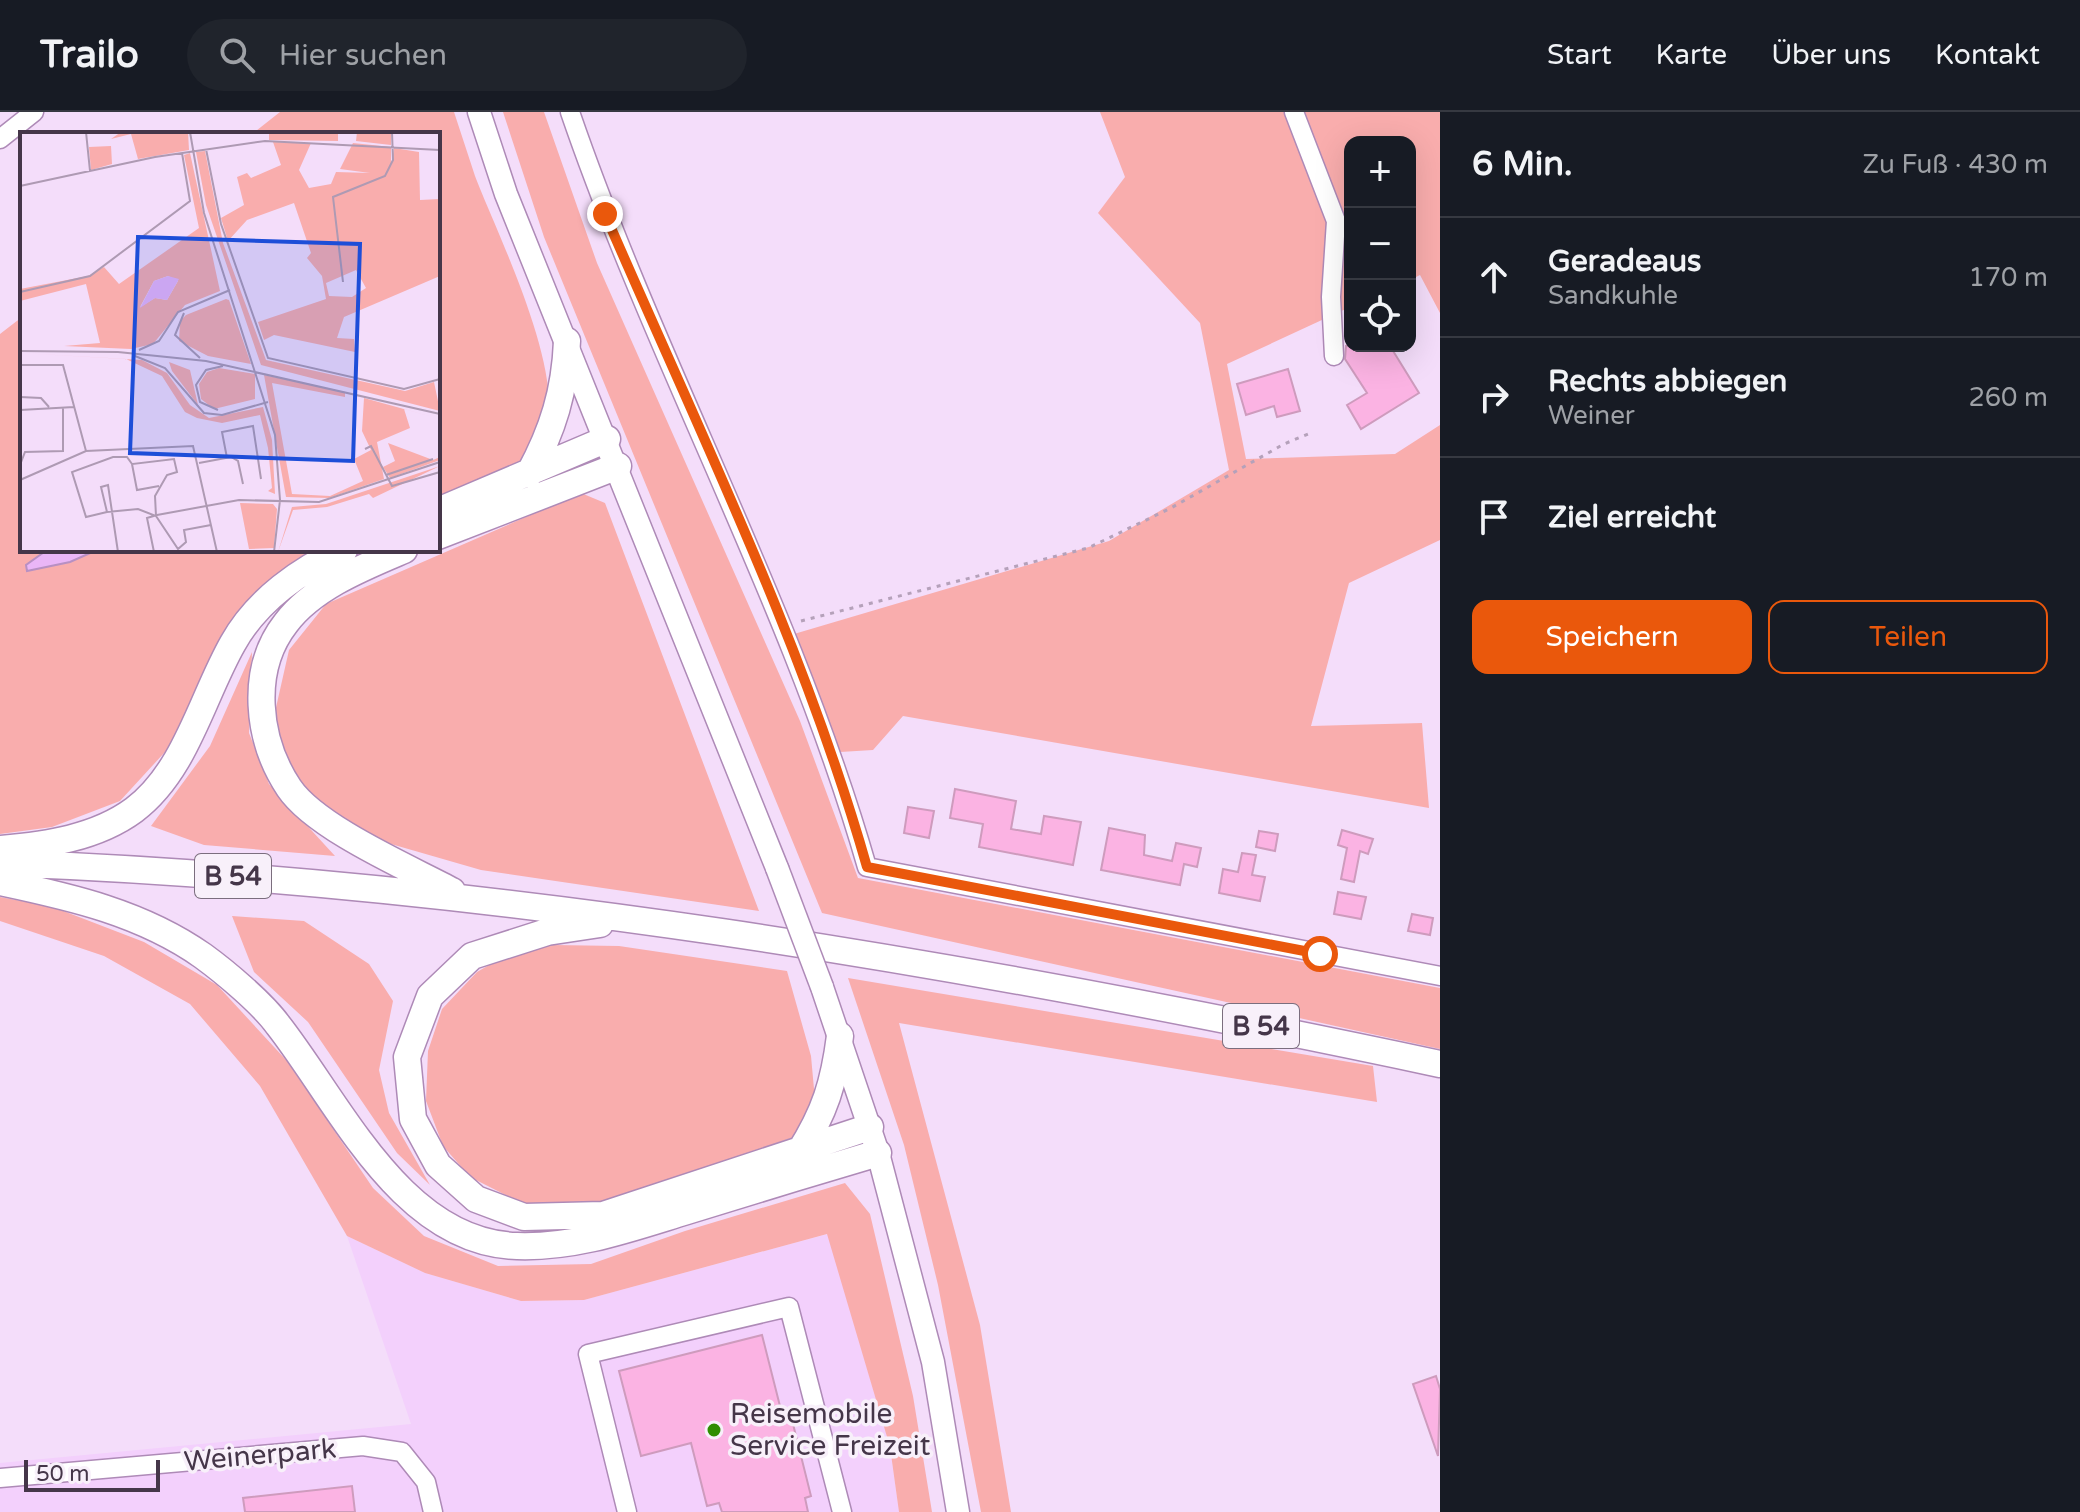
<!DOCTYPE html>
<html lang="de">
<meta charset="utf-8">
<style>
:root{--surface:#171b24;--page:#20242c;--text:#f1f3f6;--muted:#9ea1a6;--line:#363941;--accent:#ea580c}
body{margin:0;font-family:"Varela Round",sans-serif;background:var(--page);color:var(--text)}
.controls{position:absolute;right:24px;top:24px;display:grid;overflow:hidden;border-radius:16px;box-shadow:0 8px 32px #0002}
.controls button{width:72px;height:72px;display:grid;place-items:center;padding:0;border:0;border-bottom:2px solid var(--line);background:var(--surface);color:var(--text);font:40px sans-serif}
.scale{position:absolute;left:24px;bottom:20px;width:136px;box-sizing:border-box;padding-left:8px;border:4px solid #453649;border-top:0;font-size:22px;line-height:28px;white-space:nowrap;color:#453649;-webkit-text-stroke:6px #f8f0fa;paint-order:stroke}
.stop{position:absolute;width:24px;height:24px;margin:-18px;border:6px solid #ea580c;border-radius:50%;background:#fff}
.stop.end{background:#ea580c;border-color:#fff;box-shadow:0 2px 8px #0008}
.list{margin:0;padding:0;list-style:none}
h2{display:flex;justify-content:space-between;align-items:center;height:104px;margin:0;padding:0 32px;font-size:34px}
h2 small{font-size:26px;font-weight:400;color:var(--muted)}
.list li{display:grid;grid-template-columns:52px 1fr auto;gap:24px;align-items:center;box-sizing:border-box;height:120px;padding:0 32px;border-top:2px solid var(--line)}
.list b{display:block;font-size:30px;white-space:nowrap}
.list p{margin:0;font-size:26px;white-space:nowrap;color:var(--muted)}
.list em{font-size:26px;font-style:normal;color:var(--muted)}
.actions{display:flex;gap:16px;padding:24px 32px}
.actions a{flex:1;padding:18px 0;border:2px solid var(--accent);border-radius:16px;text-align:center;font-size:28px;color:var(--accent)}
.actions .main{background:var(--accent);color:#fff}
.icon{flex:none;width:44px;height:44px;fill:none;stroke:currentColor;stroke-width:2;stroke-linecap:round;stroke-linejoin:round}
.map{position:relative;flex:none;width:1440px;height:1400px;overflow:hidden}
header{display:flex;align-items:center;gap:48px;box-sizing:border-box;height:112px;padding:0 40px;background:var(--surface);border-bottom:2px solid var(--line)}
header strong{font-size:38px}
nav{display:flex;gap:44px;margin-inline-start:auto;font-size:28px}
.search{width:560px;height:72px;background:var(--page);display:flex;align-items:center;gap:20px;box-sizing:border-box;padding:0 28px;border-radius:44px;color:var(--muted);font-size:30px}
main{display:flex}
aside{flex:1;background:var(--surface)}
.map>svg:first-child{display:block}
</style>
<header>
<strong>Trailo</strong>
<div class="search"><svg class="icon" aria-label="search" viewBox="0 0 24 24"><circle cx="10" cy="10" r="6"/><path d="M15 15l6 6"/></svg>Hier suchen</div>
<nav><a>Start</a><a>Karte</a><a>Über uns</a><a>Kontakt</a></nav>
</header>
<main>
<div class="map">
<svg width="1440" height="1400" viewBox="0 0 1440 1400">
<rect width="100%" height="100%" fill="#f4ddfa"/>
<!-- built -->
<path fill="#f3d0fc" d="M 828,1122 L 890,1335 L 899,1400 L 0,1400 L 0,1351 L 411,1312 L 347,1124 L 425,1161 L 521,1189 L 584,1188 Z"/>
<!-- green -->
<path fill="#f9adad" d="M 280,0 L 454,0 C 461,21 468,43 475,64 C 496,120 576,278 540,331 C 518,362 471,372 438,385 L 438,22 L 252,22 Z
M 503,0 L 544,0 L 597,151 L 800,609 L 858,766 L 1440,876 L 1440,937 L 822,801 L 544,125 Z
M 1100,0 L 1440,0 L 1440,201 L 1420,163 L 1410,168 L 1410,30 L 1350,30 L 1350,195 L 1227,252 L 1246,347 L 1395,342 L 1440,313 L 1440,428 L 1349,471 L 1311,614 L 1422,611 L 1429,696 L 903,604 L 873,638 L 840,640 L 794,522 L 1109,429 L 1229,358 L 1200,211 L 1098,101 L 1125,65 Z
M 22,205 L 22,438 L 47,438 L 26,453 L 70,450 L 97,438 L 314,438 L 272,469 L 176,628 L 120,689 L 52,715 L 0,722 L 0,222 Z
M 581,381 L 605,391 L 759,799 L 481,758 L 384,730 L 347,714 L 288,665 L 275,600 L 289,538 L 326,492 Z
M 252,540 L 249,621 L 269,672 L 335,744 L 204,733 L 151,714 L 210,634 Z
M 0,785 L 53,795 L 144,830 L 217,873 L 287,949 L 373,1076 L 424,1124 L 498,1154 L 591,1152 L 685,1119 L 845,1071 L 870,1102 L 913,1284 L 932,1400 L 899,1400 L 890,1335 L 827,1122 L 584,1188 L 521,1189 L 425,1161 L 347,1124 L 260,974 L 190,892 L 104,844 L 0,809 Z
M 232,804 L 304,809 L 369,852 L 393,889 L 379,958 L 389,1001 L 430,1073 L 397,1041 L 308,910 L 254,860 Z
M 553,833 L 619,834 L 787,859 L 811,944 L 815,988 L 794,1025 L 594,1093 L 531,1096 L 470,1065 L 443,1034 L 426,989 L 428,939 L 442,897 L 477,860 L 515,838 Z
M 848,866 L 1373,954 L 1377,990 L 899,911 L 980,1213 L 1011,1400 L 981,1400 L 938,1173 L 904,1033 Z"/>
<!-- water -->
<path fill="#eab6f7" stroke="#b890c3" stroke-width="2" d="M 47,438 L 97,438 L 70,450 L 27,459 L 26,453 Z"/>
<!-- building -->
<path fill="#fbb3e3" stroke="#ce9bbd" stroke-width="2" d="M 1346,234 L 1390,234 L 1419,281 L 1361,317 L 1347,293 L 1367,281 L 1345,247 Z
M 1288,257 L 1300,299 L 1277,305 L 1274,294 L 1246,303 L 1237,272 Z
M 955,677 L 1016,689 L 1011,717 L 1041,722 L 1044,704 L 1081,710 L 1073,753 L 979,735 L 983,712 L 950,706 Z
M 908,695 L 934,699 L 929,726 L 904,721 Z
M 1109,716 L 1145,723 L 1144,743 L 1172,749 L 1176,731 L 1201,736 L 1197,755 L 1184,752 L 1180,773 L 1101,758 Z
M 1342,718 L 1373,727 L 1368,742 L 1360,739 L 1354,770 L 1341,767 L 1347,736 L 1338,733 Z
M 1259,719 L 1278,722 L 1275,739 L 1256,735 Z
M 1242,741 L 1256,743 L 1252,763 L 1265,765 L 1260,789 L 1219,781 L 1223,757 L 1238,760 Z
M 1338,780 L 1366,785 L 1361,807 L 1334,802 Z
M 1412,802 L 1433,806 L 1430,823 L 1408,819 Z
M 762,1223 L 783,1306 L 791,1304 L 811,1384 L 805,1386 L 808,1400 L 722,1400 L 719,1391 L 707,1394 L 691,1331 L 641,1344 L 619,1259 Z
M 1436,1264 L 1440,1277 L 1438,1344 L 1413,1272 Z
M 352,1374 L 355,1400 L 245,1400 L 243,1386 Z"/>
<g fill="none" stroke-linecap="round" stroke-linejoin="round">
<defs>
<path id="minor" d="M 570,0 C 658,256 792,494 867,755 L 1440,864
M 1294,0 L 1336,109 L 1331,185 L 1334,244
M 0,27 L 34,0
M 0,1366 L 363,1334 L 402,1340 L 426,1370 L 433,1400
M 627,1400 L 588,1242 L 789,1195 L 842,1400"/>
<path id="major" d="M 479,0 L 506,82 L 777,756
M 822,875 L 878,1041 L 933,1250 L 958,1400"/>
<path id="highway" d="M 529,362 C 553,318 565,279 567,229
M 438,399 L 607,327
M 438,424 L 618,354
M 404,438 C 364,455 313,475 286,511 C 249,558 257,628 289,676 C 316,716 409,756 452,779
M 0,737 C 46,733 96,726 134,698 C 186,659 202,585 233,531 C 257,488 301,457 344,438
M 0,751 C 486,769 965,851 1440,952
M 0,770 C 71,785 142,801 203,844 C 225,860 262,891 278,913 C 340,992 402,1131 517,1134 C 577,1136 631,1116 687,1099 C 751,1079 814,1060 878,1041
M 600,812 L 547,820 L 472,844 L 430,884 L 407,945 L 413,1007 L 438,1053 L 476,1087 L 524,1105 L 603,1103 L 870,1015
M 799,1041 C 825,1000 834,971 840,924"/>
</defs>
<!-- minor casing -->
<use href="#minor" stroke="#ae8ab7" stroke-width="21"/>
<!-- major casing -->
<use href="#major" stroke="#ae8ab7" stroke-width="25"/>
<!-- highway casing -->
<use href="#highway" stroke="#ae8ab7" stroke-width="29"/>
<!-- path -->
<path stroke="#b5a1ba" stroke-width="3" stroke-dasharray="4 6" stroke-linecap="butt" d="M 801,509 L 1088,436 L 1171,396 L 1284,332 L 1313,320"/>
<!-- minor -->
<use href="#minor" stroke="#fff" stroke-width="18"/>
<!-- major -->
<use href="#major" stroke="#fff" stroke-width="22"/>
<!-- highway -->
<use href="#highway" stroke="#fff" stroke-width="26"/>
<defs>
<path id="major-bridge" d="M 777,756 L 822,875"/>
</defs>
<!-- major-bridge casing -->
<use href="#major-bridge" stroke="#ae8ab7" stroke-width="25" stroke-linecap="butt"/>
<!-- major-bridge -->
<use href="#major-bridge" stroke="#fff" stroke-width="22"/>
</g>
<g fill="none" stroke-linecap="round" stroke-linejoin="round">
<!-- route -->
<path stroke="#ea580c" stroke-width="10" d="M 605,102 C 698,317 803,530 867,755 L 1320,842"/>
</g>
<!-- markers -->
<circle fill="#2f8e01" stroke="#f8f0fa" stroke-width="3" cx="714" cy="1318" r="8"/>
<g text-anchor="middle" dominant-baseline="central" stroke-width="7" stroke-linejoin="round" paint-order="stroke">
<!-- shield labels -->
<g fill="#f8f0fa" stroke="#7b6e7e" stroke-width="2">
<rect x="195" y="742" width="76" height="44" rx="6"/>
<rect x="1223" y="892" width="76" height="44" rx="6"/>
</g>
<g font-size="26" font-weight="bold" fill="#453649">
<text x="233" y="764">B 54</text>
<text x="1261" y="914">B 54</text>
</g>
<!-- poi labels -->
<g font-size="28" fill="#453649" stroke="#f8f0fa" text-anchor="start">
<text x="730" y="1302">Reisemobile<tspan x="730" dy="32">Service Freizeit</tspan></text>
</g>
<!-- street labels -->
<g font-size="28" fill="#453649" stroke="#f8f0fa">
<text transform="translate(260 1343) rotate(-5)">Weinerpark</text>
</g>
</g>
<!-- overview -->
<g transform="translate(20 20)">
<rect width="420" height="420" fill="#f4ddfa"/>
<path d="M 101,0 L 168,0 L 169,18 L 118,27 L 111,2 L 91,7 ZM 249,0 L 318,0 L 318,9 L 249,8 ZM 337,0 L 371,0 L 371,13 L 336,9 ZM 253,10 L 291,11 L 279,38 L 289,56 L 311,52 L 316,40 L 350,41 L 320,37 L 333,11 L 371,15 L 371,34 L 374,16 L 399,20 L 400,68 L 420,67 L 420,144 L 324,185 L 317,206 L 334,207 L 335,220 L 254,203 L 244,208 L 238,190 L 306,167 L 302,144 L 287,126 L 291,121 L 274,71 L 227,88 L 208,109 L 201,86 L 224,73 L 217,45 L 227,41 L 231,46 L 261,33 ZM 336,138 L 346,156 L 332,165 L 309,164 L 306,151 ZM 91,14 L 92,32 L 71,38 L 69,15 ZM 185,19 L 203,111 L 246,228 L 385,259 L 414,250 L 420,279 L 241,233 L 186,73 L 176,20 ZM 170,21 L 200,159 L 165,173 L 133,212 L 111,217 L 44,214 L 80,211 L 66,152 L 0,169 L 0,157 L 68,144 L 84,135 L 99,152 L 179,96 L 164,23 ZM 148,144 L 158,149 L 147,168 L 135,166 L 120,175 L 134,149 ZM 206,167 L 209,168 L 231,232 L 188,224 L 159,209 L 160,189 L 166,183 ZM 0,221 L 122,228 L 147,241 L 170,273 L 189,286 L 243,275 L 252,308 L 255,362 L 248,359 L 252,356 L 248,316 L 240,283 L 202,291 L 177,286 L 165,280 L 142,244 L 106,227 ZM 149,230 L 170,238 L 178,273 L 152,239 ZM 199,236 L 235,242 L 235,267 L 194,277 L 181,267 L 179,252 L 187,240 ZM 244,243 L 325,260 L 325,265 L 252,251 L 272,362 L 310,364 L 343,349 L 334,327 L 351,318 L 342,299 L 344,266 L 420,287 L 384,277 L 390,296 L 357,310 L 364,347 L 309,366 L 266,365 ZM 368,311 L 413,328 L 420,325 L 420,328 L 370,346 L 363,335 L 375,329 ZM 420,334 L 353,366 L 349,362 L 307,375 L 273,378 L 258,420 L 272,375 L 306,372 ZM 220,371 L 253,372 L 257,377 L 254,416 L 229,417 Z" fill="#f9adad" fill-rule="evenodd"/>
<path d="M 148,144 L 159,147 L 147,168 L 135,166 L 120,176 L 134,149 Z" fill="#eab6f7"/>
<path fill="none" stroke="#ae9ab3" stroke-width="2" d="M 66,0 L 70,39M 170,0 L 184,81 L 255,303 L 260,368 L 254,420M 186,17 L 201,92 L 248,226 L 384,257 L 420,247M 0,54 L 135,25 L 245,9 L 420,18M 323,150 L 313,65 L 365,44 L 373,28 L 372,0M 0,160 L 70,144 L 170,69 L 162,21M 164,181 L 155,203 L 180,226M 119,218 L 139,209 L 158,180 L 210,158M 0,219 L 98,220 L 186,229 L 420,282M 115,224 L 145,236 L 184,281 L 202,283 L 248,270M 0,233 L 43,233 L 66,319M 0,265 L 21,266 L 29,275M 0,278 L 54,275M 198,278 L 180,270 L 176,253 L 186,238 L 203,234M 345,317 L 351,314 L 372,354 L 420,340M 207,326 L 202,300 L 233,294 L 241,347M 179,331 L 211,325 L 218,329 L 223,352M 0,333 L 5,320 L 43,319 L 43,275M 366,343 L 413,327M 0,348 L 66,319 L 173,314 L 197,420M 87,380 L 118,377 L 136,384 L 158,417 L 166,410 L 164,398 L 191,393M 136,384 L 135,364 L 147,343 L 157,340 L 154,327 L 112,332 L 117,358 L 139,354M 98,420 L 88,353 L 81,355 L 87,380 L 66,385 L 52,340 L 93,325 L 107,325 L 112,332M 134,420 L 127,386 L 137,383 L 219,368 L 299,370 L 420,330"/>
<path fill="#1d4ed8" fill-opacity="0.15" stroke="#1d4ed8" stroke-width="4" d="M 118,105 L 340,112 L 333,329 L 110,321 Z"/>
<rect width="420" height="420" fill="none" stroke="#453649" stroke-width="4"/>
</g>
</svg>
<div class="controls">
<button>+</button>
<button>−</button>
<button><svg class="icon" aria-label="locate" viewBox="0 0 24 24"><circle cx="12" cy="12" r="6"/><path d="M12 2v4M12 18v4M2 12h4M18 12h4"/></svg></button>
</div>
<div class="scale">50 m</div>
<div class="stop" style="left:1320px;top:842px"></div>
<div class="stop end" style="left:605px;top:102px"></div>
</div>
<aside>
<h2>6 Min.<small>Zu Fuß · 430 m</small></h2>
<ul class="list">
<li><svg class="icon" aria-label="ahead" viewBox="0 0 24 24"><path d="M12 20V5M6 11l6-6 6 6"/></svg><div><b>Geradeaus</b><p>Sandkuhle</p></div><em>170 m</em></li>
<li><svg class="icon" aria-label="right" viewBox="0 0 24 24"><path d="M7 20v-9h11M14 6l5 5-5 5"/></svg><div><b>Rechts abbiegen</b><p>Weiner</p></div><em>260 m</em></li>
<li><svg class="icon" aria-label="arrive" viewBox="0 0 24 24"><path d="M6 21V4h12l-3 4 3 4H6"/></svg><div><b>Ziel erreicht</b></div></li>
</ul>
<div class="actions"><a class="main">Speichern</a><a>Teilen</a></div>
</aside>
</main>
